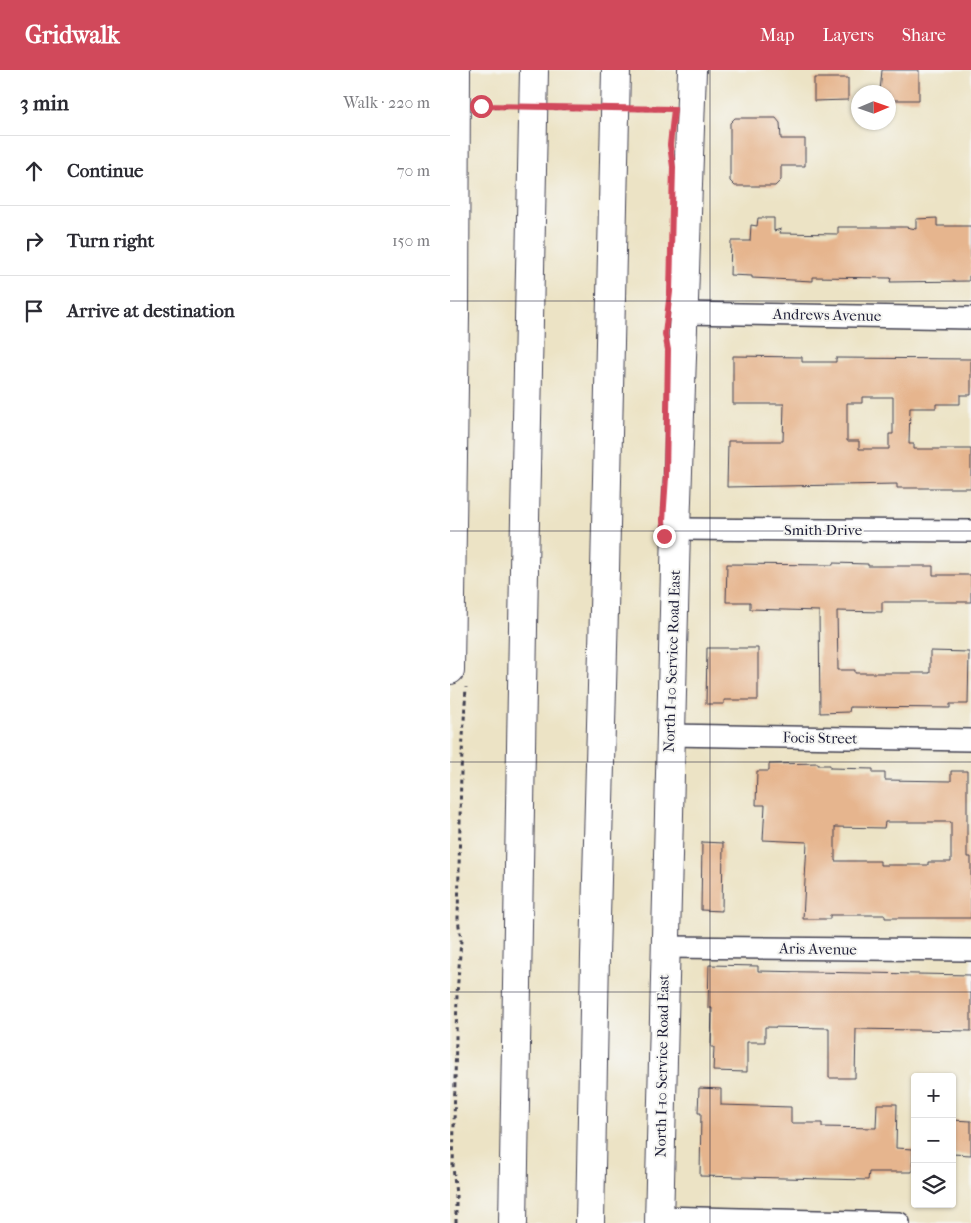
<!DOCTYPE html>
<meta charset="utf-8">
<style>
:root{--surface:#fff;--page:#f2f2f3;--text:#2b2b33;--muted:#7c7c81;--line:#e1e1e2;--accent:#d1495b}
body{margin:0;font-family:"IM FELL French Canon",serif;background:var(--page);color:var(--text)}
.controls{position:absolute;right:15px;bottom:15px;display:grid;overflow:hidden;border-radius:5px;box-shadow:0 1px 4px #0004}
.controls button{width:45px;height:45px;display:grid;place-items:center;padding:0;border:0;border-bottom:1px solid var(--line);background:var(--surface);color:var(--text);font:25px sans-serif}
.compass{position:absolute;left:401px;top:15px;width:45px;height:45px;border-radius:50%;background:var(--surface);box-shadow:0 1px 4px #0004;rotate:88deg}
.stop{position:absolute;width:15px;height:15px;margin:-11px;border:4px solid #d1495b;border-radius:50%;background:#fff}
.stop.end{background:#d1495b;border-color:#fff;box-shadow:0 1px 5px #0008}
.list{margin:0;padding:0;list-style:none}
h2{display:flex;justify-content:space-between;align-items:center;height:65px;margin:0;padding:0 20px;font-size:21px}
h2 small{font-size:16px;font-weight:400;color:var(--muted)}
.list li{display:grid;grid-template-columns:32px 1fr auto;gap:15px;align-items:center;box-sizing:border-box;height:70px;padding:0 20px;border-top:1px solid var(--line)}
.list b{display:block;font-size:19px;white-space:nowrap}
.list em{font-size:16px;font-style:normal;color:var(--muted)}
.icon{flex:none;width:28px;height:28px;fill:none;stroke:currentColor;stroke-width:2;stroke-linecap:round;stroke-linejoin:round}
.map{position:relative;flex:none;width:521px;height:1153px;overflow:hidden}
header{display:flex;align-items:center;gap:30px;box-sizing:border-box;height:70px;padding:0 25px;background:var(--accent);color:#fff}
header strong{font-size:24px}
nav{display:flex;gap:28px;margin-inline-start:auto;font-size:18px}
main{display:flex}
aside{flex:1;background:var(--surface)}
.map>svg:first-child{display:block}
</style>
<header>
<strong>Gridwalk</strong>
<nav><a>Map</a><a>Layers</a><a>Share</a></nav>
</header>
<main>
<aside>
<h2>3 min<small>Walk · 220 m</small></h2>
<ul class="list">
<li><svg class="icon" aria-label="ahead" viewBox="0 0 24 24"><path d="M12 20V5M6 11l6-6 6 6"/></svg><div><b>Continue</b></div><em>70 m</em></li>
<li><svg class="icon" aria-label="right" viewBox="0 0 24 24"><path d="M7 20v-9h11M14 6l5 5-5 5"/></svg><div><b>Turn right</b></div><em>150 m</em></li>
<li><svg class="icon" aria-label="arrive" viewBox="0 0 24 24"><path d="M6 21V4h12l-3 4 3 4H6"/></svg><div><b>Arrive at destination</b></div></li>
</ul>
</aside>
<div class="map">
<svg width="521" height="1153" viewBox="0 0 521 1153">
<rect width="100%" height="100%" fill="#f6f6f2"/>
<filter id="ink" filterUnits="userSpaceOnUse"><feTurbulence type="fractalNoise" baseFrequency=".02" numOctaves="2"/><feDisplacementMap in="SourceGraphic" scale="10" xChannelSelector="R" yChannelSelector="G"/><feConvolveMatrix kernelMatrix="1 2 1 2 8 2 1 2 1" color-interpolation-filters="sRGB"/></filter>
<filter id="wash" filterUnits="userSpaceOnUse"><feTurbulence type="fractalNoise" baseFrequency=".0096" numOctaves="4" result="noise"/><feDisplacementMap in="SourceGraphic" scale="20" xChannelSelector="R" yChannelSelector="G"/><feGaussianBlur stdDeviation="1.12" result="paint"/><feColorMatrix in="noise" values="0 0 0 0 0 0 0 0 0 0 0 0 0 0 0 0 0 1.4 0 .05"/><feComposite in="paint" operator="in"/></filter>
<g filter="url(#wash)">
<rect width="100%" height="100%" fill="#ece3c5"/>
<g id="blocks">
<!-- building -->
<path fill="#e6b58e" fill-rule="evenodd" d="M 432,0 L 469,0 L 469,30 L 438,30 L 438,22 L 430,22 Z
M 364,8 L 398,8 L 398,30 L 364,31 Z
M 285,48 L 326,48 L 330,53 L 331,69 L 355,69 L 355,96 L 331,96 L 331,110 L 325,116 L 285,116 L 280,111 L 280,53 Z
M 308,148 L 324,148 L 324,161 L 331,159 L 330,163 L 388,164 L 388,157 L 456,157 L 466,159 L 466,149 L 487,148 L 487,156 L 521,156 L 521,206 L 519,206 L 519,211 L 440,212 L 441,208 L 363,207 L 363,211 L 302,208 L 302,206 L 280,205 L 281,171 L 300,171 L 301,155 L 307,156 Z
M 283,286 L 352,287 L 352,292 L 386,292 L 386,288 L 521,289 L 521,325 L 510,325 L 510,334 L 486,334 L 486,338 L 460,338 L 459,374 L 464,374 L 464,379 L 521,379 L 521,418 L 447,418 L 447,414 L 277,417 L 278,371 L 333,371 L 334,334 L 283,334 ZM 412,327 L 443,327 L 443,364 L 439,364 L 439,379 L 409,379 L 409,371 L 397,371 L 397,333 L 412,333 Z
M 383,493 L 418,494 L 418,496 L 483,496 L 483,505 L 521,505 L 521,532 L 432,532 L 432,542 L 387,541 L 388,600 L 405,600 L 405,603 L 480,603 L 480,581 L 519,582 L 518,634 L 500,634 L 500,638 L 400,637 L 399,642 L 370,643 L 369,541 L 300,539 L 300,532 L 276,532 L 277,494 L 383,495 Z
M 257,578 L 308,578 L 308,630 L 274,630 L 274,634 L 256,634 Z
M 368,693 L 368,695 L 380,695 L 380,698 L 423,699 L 423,703 L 435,703 L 435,710 L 501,711 L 501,701 L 517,701 L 517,787 L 521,787 L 521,848 L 435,848 L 435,845 L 380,845 L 380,849 L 353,849 L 357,772 L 313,770 L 315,735 L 306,735 L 307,701 L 319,701 L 319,694 ZM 435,752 L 501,752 L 501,792 L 478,792 L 478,795 L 430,795 L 430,791 L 385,791 L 385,757 L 434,758 Z
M 252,772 L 273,773 L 272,841 L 251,840 Z
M 259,895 L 308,896 L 308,901 L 521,905 L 521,961 L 406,959 L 405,1008 L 379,1008 L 379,958 L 315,957 L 315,972 L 297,972 L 297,1002 L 263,1001 L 264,977 L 261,977 L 262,938 L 258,938 Z
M 249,1018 L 271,1019 L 271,1035 L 341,1037 L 341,1053 L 372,1053 L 372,1057 L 426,1058 L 427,1034 L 447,1034 L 446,1078 L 463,1079 L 462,1102 L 419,1102 L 418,1110 L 250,1106 L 251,1043 L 248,1043 Z
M 502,1050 L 521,1051 L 521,1085 L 502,1084 Z"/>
</g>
</g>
<g filter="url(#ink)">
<use href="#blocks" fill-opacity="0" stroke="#403f50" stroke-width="1"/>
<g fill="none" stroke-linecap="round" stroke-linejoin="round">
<defs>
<path id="street" d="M 233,243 L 521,248
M 226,459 L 521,461
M 220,665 L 521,670
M 215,877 L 521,880
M 209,1147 L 449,1153"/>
<path id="secondary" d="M 0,600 L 5,244 L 6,0
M 209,1153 L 226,459 L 242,0"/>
<path id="highway" d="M 63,1153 L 74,499
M 140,1153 L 145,886 L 155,501"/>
</defs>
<!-- street casing -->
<use href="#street" stroke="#403f50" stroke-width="24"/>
<!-- secondary casing -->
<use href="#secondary" stroke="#403f50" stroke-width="30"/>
<!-- highway casing -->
<use href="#highway" stroke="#403f50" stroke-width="30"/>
<!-- path -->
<path stroke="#403f50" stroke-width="3" stroke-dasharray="4 4" stroke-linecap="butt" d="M 29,37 L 61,37
M 104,38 L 143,38
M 187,39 L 218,39
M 6,1153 L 6,1125 L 3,1097 L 7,924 L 11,870 L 8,849 L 11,701 L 16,617"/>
<!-- street -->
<use href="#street" stroke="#fff" stroke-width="21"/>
<!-- secondary -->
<use href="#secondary" stroke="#fff" stroke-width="28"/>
<!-- highway -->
<use href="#highway" stroke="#fff" stroke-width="28"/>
<defs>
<path id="highway-bridge" d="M 74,499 L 84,0
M 155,501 L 166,0"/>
</defs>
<!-- highway-bridge casing -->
<use href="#highway-bridge" stroke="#403f50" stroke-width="30" stroke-linecap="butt"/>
<!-- highway-bridge -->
<use href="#highway-bridge" stroke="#fff" stroke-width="28"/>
</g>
</g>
<g fill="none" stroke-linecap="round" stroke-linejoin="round" filter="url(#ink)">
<!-- route -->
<path stroke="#d1495b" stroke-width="6" d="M 31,36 L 224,39 L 220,75 L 223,97 L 220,222 L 215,264 L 218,280 L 216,407 L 213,450 L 214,466"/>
</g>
<!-- grid -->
<path fill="none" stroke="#22223b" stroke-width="1" stroke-opacity="0.55" d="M 260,0 L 260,1153M 0,231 L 521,231M 0,461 L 521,461M 0,692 L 521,692M 0,922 L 521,922"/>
<g text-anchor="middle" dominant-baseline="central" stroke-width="4" stroke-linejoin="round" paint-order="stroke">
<!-- street labels -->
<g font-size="15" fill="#22223b" stroke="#f6f6f2">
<text transform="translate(377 245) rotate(1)">Andrews Avenue</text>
<text x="373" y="460">Smith Drive</text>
<text transform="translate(222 591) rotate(-88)">North I-10 Service Road East</text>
<text transform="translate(370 668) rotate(1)">Focis Street</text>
<text transform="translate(368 879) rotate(1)">Aris Avenue</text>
<text transform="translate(212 996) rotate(-89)">North I-10 Service Road East</text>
</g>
</g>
</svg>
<div class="controls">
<button>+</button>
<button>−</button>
<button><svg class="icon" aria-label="layers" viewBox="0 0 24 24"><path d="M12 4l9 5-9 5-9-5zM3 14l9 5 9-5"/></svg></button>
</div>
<svg class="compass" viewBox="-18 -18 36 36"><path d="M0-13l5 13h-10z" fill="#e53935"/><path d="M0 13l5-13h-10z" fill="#7c7c81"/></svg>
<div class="stop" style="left:31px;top:36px"></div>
<div class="stop end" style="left:214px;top:466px"></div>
</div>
</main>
